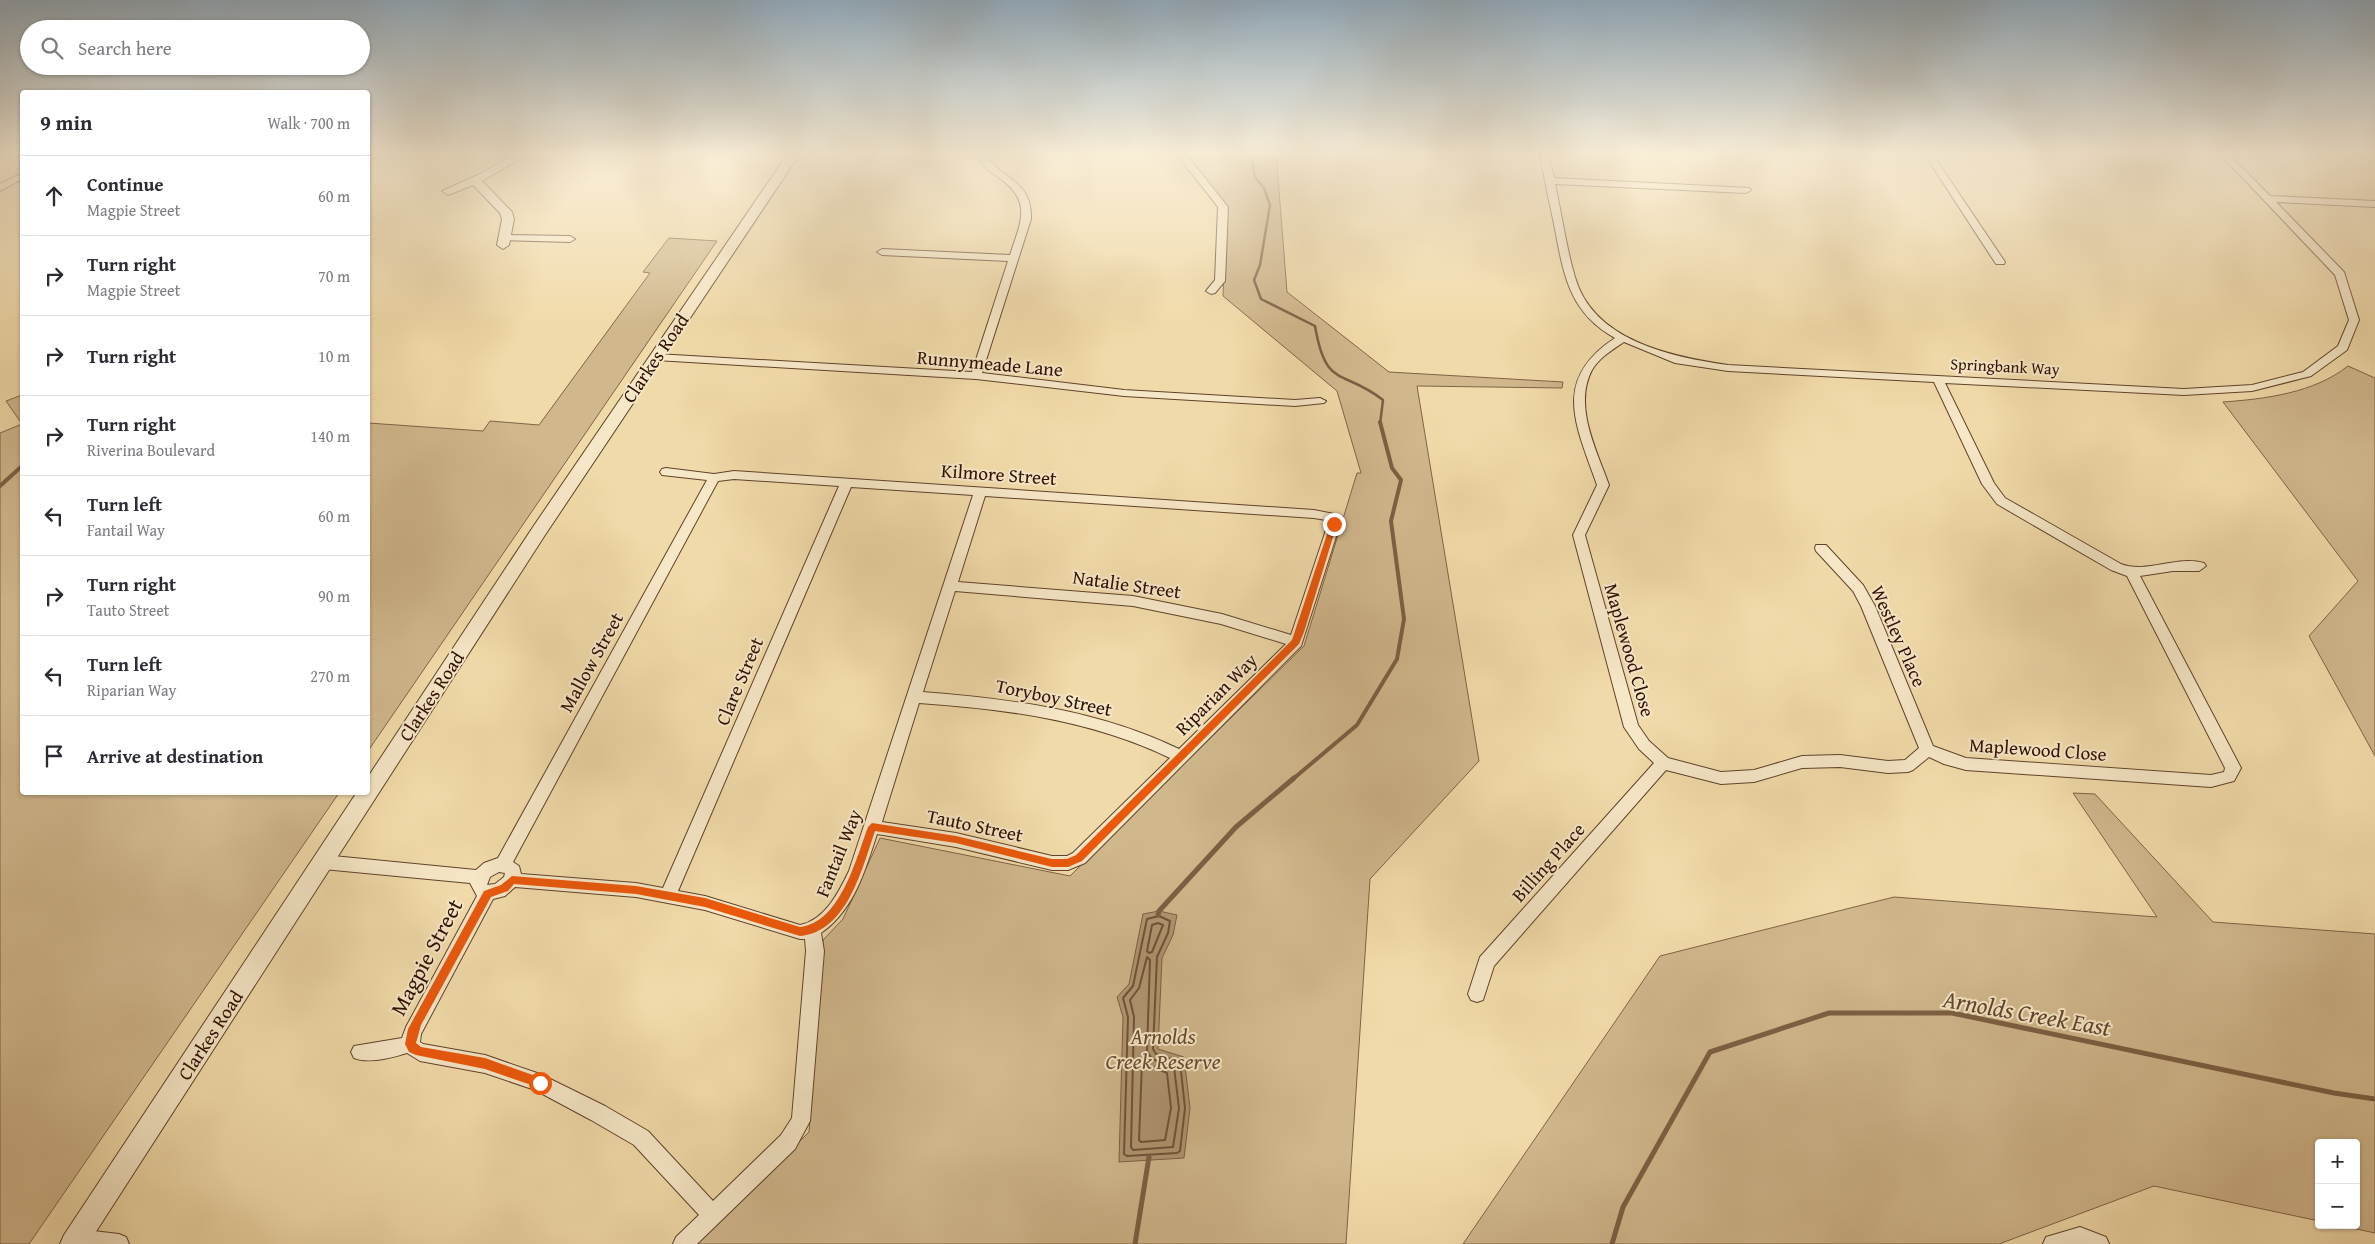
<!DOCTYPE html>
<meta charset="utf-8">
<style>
:root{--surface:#fff;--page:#f2f2f3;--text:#2b2b33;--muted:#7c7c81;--line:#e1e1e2}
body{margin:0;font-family:"Gentium Book Plus",serif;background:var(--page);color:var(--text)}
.controls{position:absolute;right:15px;bottom:15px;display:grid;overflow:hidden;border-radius:5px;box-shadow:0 1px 4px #0004}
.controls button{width:45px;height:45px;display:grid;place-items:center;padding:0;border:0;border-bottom:1px solid var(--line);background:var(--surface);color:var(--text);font:25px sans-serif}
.stop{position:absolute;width:15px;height:15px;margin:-11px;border:4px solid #ea580c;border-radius:50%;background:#fff}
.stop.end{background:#ea580c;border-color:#fff;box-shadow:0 1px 5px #0008}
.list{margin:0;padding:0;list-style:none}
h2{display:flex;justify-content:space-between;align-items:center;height:65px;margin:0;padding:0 20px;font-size:21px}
h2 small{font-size:16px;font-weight:400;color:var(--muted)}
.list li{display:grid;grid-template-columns:32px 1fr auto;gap:15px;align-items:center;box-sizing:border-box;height:80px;padding:0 20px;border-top:1px solid var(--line)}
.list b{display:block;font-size:19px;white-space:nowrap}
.list p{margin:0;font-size:16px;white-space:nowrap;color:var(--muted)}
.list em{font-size:16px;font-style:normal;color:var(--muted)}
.icon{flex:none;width:28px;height:28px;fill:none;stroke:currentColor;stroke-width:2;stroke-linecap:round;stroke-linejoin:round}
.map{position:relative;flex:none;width:2375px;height:1244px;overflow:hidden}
.search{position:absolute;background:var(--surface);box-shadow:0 1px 4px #0004;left:20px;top:20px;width:350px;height:55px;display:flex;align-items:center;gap:12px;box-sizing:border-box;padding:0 18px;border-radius:28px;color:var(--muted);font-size:19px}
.panel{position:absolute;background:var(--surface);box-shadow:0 1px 4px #0004;left:20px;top:90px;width:350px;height:705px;border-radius:5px}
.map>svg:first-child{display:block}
</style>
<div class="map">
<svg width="2375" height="1244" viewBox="0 0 2375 1244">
<rect width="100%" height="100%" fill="#f1daa9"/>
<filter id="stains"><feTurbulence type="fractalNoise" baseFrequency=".004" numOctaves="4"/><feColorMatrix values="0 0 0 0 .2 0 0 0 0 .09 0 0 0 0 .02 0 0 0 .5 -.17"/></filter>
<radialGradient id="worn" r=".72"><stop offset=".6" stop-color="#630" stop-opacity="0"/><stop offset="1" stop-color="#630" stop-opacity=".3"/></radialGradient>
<!-- green -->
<path fill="#d0b78c" stroke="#806346" d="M 1186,152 L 1276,152 L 1287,292 L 1389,372 L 1563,382 L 1562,388 L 1417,386 L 1479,761 L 1370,879 L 1346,1244 L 696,1244 L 809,1132 L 823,940 L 843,919 L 880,838 L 1070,876 L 1304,646 L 1357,473 L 1361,473 L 1337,391 L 1223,296 L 1227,207 Z
M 669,238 L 717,241 L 368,751 L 368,423 L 483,431 L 490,421 L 539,425 L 650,273 L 643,272 Z
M 2348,366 L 2375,378 L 2375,756 L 2309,636 L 2358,581 L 2223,402 C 2265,399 2314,393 2348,366 Z
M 22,395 L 22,792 L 339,793 L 29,1244 L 0,1244 L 0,433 L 22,424 L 6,401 Z
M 2073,793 L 2095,794 L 2213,922 L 2375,934 L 2375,1233 L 2338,1225 L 2356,1225 L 2356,1143 L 2319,1143 L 2319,1221 L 2154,1186 L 1999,1244 L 1463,1244 L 1660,956 L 1894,897 L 2157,917 Z"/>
<!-- water -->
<path fill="#af9570" stroke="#7c5f43" d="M 1159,911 L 1177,915 L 1173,935 L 1162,958 L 1158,1049 L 1184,1057 L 1190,1108 L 1184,1158 L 1119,1162 L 1123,1017 L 1117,997 L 1129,984 L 1143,914 Z"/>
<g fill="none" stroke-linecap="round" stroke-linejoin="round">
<!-- shore -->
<path stroke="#6f5238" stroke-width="2" d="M 1159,916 L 1170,921 L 1168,933 L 1157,957 L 1153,1049 L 1156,1054 L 1180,1062 L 1185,1108 L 1180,1151 L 1177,1153 L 1127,1156 L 1124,1154 L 1128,1017 L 1123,998 L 1133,986 L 1147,919 Z
M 1158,923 L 1163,925 L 1152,952 L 1149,953 L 1147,951 L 1152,925 Z
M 1147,957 L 1150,960 L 1147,1051 L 1152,1059 L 1174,1067 L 1179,1108 L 1173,1147 L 1133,1150 L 1131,1147 L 1134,1017 L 1130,1000 L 1139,988 Z
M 1142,1062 L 1167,1073 L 1171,1108 L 1165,1140 L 1141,1142 L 1139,1140 Z"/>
<!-- stream-far2 -->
<path stroke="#7c5f43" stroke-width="2.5" d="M 1250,152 L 1255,177 L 1264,188 L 1270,205 L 1260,265 L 1254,280 L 1261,299 L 1315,326 C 1326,390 1342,368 1383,400 L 1380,424"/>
<!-- stream-far1 -->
<path stroke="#7c5f43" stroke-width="4" d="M 0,486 L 22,466
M 1293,779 L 1357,725 L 1397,659 L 1404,619 L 1391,521 L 1401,480 L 1392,468 L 1380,422"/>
<!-- stream -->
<path stroke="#7c5f43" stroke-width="5" d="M 1158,915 L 1159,911 L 1236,827 L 1294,778
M 1135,1244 L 1149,1157
M 1612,1244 L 1623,1207 L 1710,1052 L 1829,1013 L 1952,1013 L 2334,1093 L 2375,1099"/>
<defs>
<path id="minor" d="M 975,152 L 983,152 C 1000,180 1032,178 1031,219 L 982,373 L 1124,390 L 1295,400 L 1320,398 L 1326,401 L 1324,403 L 1295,406 L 1124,396 L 976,379 L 656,360 L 650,357 L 656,354 L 972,372 L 1008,261 L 882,255 L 877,252 L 882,249 L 1010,255 C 1021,221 1033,201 998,177 C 988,170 980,163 975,152 Z
M 1175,152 L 1184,152 L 1228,207 L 1225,281 L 1215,293 L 1211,294 L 1206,291 L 1215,280 L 1218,207 Z
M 1540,152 L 1548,152 L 1554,178 L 1749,188 L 1751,190 L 1746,193 L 1555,184 C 1562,215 1566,247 1575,277 C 1593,341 1672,357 1728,365 L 2184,389 L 2252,385 L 2303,372 L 2338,346 L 2349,320 L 2335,275 L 2218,152 L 2227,152 L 2270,196 L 2375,201 L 2375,207 L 2276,202 L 2344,272 L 2359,320 L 2347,350 L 2311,376 L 2252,391 L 2184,395 L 1945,383 L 1994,483 L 2005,498 L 2121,564 C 2147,574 2176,555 2204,563 L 2206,566 L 2199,571 L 2173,571 L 2140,576 L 2241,768 L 2234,781 L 2211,787 L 1966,770 L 1944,764 L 1929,757 L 1913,770 L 1908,772 L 1888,773 L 1840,767 L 1802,768 L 1754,782 L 1721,784 L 1666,770 L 1494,966 L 1483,1000 L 1477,1002 L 1471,1000 L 1468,994 L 1480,957 L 1654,763 L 1639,749 L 1624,727 L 1573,535 L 1597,485 C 1576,425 1551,380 1615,338 C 1566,311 1563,269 1553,219 C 1548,196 1543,174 1540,152 ZM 1624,342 L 1675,363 L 1728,371 L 1934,382 L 1982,484 L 1997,504 L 2111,570 L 2127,576 L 2225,768 L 2224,772 L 2211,775 L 1966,758 L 1933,746 L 1875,606 L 1863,585 L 1826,545 L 1816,545 L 1815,548 L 1816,551 L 1853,591 L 1861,606 L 1919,748 L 1905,760 L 1888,761 L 1840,755 L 1802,756 L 1754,770 L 1721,772 L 1668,758 L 1649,741 L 1638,725 L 1585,535 L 1609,485 C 1597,451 1573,406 1592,370 C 1599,358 1612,350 1624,342 Z
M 1923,152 L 1931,152 L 2005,262 L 2004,264 L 1996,264 Z
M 22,173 L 22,179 L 0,191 L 0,184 Z
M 505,235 L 570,236 L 575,239 L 570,242 L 502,240 L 502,236 Z
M 666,468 L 714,474 L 734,471 L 1314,510 L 1334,514 L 1340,524 L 1301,646 L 1085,863 L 1068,870 L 1052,870 L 956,847 L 877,834 C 865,871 854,910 821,933 L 824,951 L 810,1121 L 795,1149 L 697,1244 L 673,1244 L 676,1237 L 699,1215 L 634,1145 L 591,1120 L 535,1090 L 485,1073 L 420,1061 L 407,1053 C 391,1058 369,1064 354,1058 L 351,1052 L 354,1046 L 402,1038 L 406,1027 L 477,896 L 470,883 L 323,869 L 317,867 L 315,862 L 317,857 L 323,855 L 476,870 L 484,863 L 498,858 L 707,480 L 662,475 L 660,472 L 662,469 ZM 734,479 L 839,486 L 663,888 L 636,883 L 521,874 L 519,866 L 513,862 L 718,481 ZM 851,487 L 973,495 L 849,871 C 839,892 825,920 800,925 L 705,896 L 678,891 ZM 985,496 L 1314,518 L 1326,520 L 1328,524 L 1291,635 L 1222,614 L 1133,596 L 958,582 ZM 955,591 L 1133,606 L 1221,624 L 1286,644 L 1179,749 C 1098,710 1011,699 923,692 ZM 919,703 C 1006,709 1091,720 1170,758 L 1073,853 L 1067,856 L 1052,856 L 956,833 L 882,822 ZM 499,872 L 505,873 L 504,877 L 495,884 L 487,885 L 490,877 ZM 515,887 L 636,897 L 705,910 L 800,939 L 805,939 L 806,951 L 792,1118 L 781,1135 L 713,1201 L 648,1131 L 605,1106 L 540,1074 L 485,1055 L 423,1044 L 420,1042 L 421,1034 L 493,899 L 505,896 Z
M 2080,1227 L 2106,1237 L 2109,1244 L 2043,1244 L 2046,1237 Z
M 76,1229 L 119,1234 L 126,1237 L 129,1244 L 68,1244 L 66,1239 L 69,1232 Z"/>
<path id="tertiary" d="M 518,152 L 532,152 L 482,181 L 512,212 L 514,219 L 509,245 L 503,249 L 497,245 L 502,219 L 500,213 L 473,185 L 448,195 L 442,191 L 480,174 Z
M 789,152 L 801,152 L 545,535 L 88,1244 L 60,1244 L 64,1235 L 357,792 L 368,792 L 368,777 L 533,527 Z"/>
</defs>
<!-- minor casing -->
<use href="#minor" stroke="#60422a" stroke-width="2"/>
<!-- tertiary casing -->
<use href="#tertiary" stroke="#60422a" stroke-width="2"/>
<!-- minor -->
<use href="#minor" fill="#f6e7c7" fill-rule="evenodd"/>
<!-- tertiary -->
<use href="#tertiary" fill="#f6e7c7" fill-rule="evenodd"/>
</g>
<!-- sky -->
<linearGradient id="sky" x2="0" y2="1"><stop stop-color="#91a8b8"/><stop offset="0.47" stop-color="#f9eed8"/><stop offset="1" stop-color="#f9eed8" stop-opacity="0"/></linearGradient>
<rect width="2375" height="326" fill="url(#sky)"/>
<!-- route -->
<path fill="#ea580c" d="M 1331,522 L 1337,524 L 1304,632 L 1299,644 L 1082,861 L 1068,867 L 1052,867 L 956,843 L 875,831 C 862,869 847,932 800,936 L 705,907 L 636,894 L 514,884 L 508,891 L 491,897 L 421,1025 L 416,1043 L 421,1047 L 485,1058 L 544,1079 L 544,1086 L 540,1088 L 485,1069 L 416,1055 L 409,1052 L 405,1044 L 408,1029 L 484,891 L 501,885 L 512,876 L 636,886 L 705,898 L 800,927 C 840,923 856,859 868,827 L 872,823 L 956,836 L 1052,859 L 1067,859 L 1076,855 L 1292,640 Z"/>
<g text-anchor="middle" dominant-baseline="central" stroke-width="4" stroke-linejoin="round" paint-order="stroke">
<!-- far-street labels -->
<g font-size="16" fill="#2f0f00" stroke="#f6e7c7">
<text transform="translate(2005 366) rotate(3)">Springbank Way</text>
</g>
<!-- street labels -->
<g font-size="19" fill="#2f0f00" stroke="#f6e7c7">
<text transform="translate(655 358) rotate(-56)">Clarkes Road</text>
<text transform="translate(990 363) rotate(5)">Runnymeade Lane</text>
<text transform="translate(999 474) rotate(4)">Kilmore Street</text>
<text transform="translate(1127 584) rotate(8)">Natalie Street</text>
<text transform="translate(1899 636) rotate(66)">Westley Place</text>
<text transform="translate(1630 650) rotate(74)">Maplewood Close</text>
<text transform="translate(591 662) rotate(-61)">Mallow Street</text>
<text transform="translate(739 681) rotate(-67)">Clare Street</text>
<text transform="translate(1216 694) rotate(-45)">Riparian Way</text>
<text transform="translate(431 696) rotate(-57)">Clarkes Road</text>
<text transform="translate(1054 697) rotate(12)">Toryboy Street</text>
<text transform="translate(2038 749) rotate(4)">Maplewood Close</text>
<text transform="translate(975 825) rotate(12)">Tauto Street</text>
<text transform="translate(838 853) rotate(-68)">Fantail Way</text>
<text transform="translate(1548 862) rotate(-48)">Billing Place</text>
<text transform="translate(210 1035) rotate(-57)">Clarkes Road</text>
</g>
<!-- near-street labels -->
<g font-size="22" fill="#2f0f00" stroke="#f6e7c7">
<text transform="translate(426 957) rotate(-62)">Magpie Street</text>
</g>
<!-- near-park labels -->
<g font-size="22" font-style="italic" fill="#674a31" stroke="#f6e7c7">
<text x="1163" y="1036">Arnolds<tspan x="1163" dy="25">Creek Reserve</tspan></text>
</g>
<!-- near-water labels -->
<g font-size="24" font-style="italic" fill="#62452d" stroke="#f6e7c7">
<text transform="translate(2027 1013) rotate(10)">Arnolds Creek East</text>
</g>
</g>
<rect width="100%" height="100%" filter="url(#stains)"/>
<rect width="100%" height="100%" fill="url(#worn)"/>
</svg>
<div class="controls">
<button>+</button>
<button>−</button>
</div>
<div class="stop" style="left:540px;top:1083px"></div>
<div class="stop end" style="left:1334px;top:524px"></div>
<div class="search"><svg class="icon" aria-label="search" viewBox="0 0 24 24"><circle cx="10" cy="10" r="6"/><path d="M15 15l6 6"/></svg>Search here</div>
<section class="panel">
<h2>9 min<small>Walk · 700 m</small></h2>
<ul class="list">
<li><svg class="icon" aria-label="ahead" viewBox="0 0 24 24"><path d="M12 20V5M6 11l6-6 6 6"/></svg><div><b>Continue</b><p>Magpie Street</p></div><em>60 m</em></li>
<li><svg class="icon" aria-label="right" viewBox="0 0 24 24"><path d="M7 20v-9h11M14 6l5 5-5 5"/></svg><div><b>Turn right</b><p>Magpie Street</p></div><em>70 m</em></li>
<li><svg class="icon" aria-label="right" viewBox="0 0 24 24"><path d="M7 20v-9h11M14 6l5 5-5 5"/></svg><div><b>Turn right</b></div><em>10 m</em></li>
<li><svg class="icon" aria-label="right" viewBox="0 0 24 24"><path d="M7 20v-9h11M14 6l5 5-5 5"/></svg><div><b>Turn right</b><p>Riverina Boulevard</p></div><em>140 m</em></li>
<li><svg class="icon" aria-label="left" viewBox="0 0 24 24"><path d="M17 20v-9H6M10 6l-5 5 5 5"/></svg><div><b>Turn left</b><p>Fantail Way</p></div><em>60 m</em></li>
<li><svg class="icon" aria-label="right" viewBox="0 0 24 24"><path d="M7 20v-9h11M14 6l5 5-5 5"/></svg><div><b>Turn right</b><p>Tauto Street</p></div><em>90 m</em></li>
<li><svg class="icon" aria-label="left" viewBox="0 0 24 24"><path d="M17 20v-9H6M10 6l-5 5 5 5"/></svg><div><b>Turn left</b><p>Riparian Way</p></div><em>270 m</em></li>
<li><svg class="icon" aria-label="arrive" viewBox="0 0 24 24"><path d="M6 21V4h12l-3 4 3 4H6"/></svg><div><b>Arrive at destination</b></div></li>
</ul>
</section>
</div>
